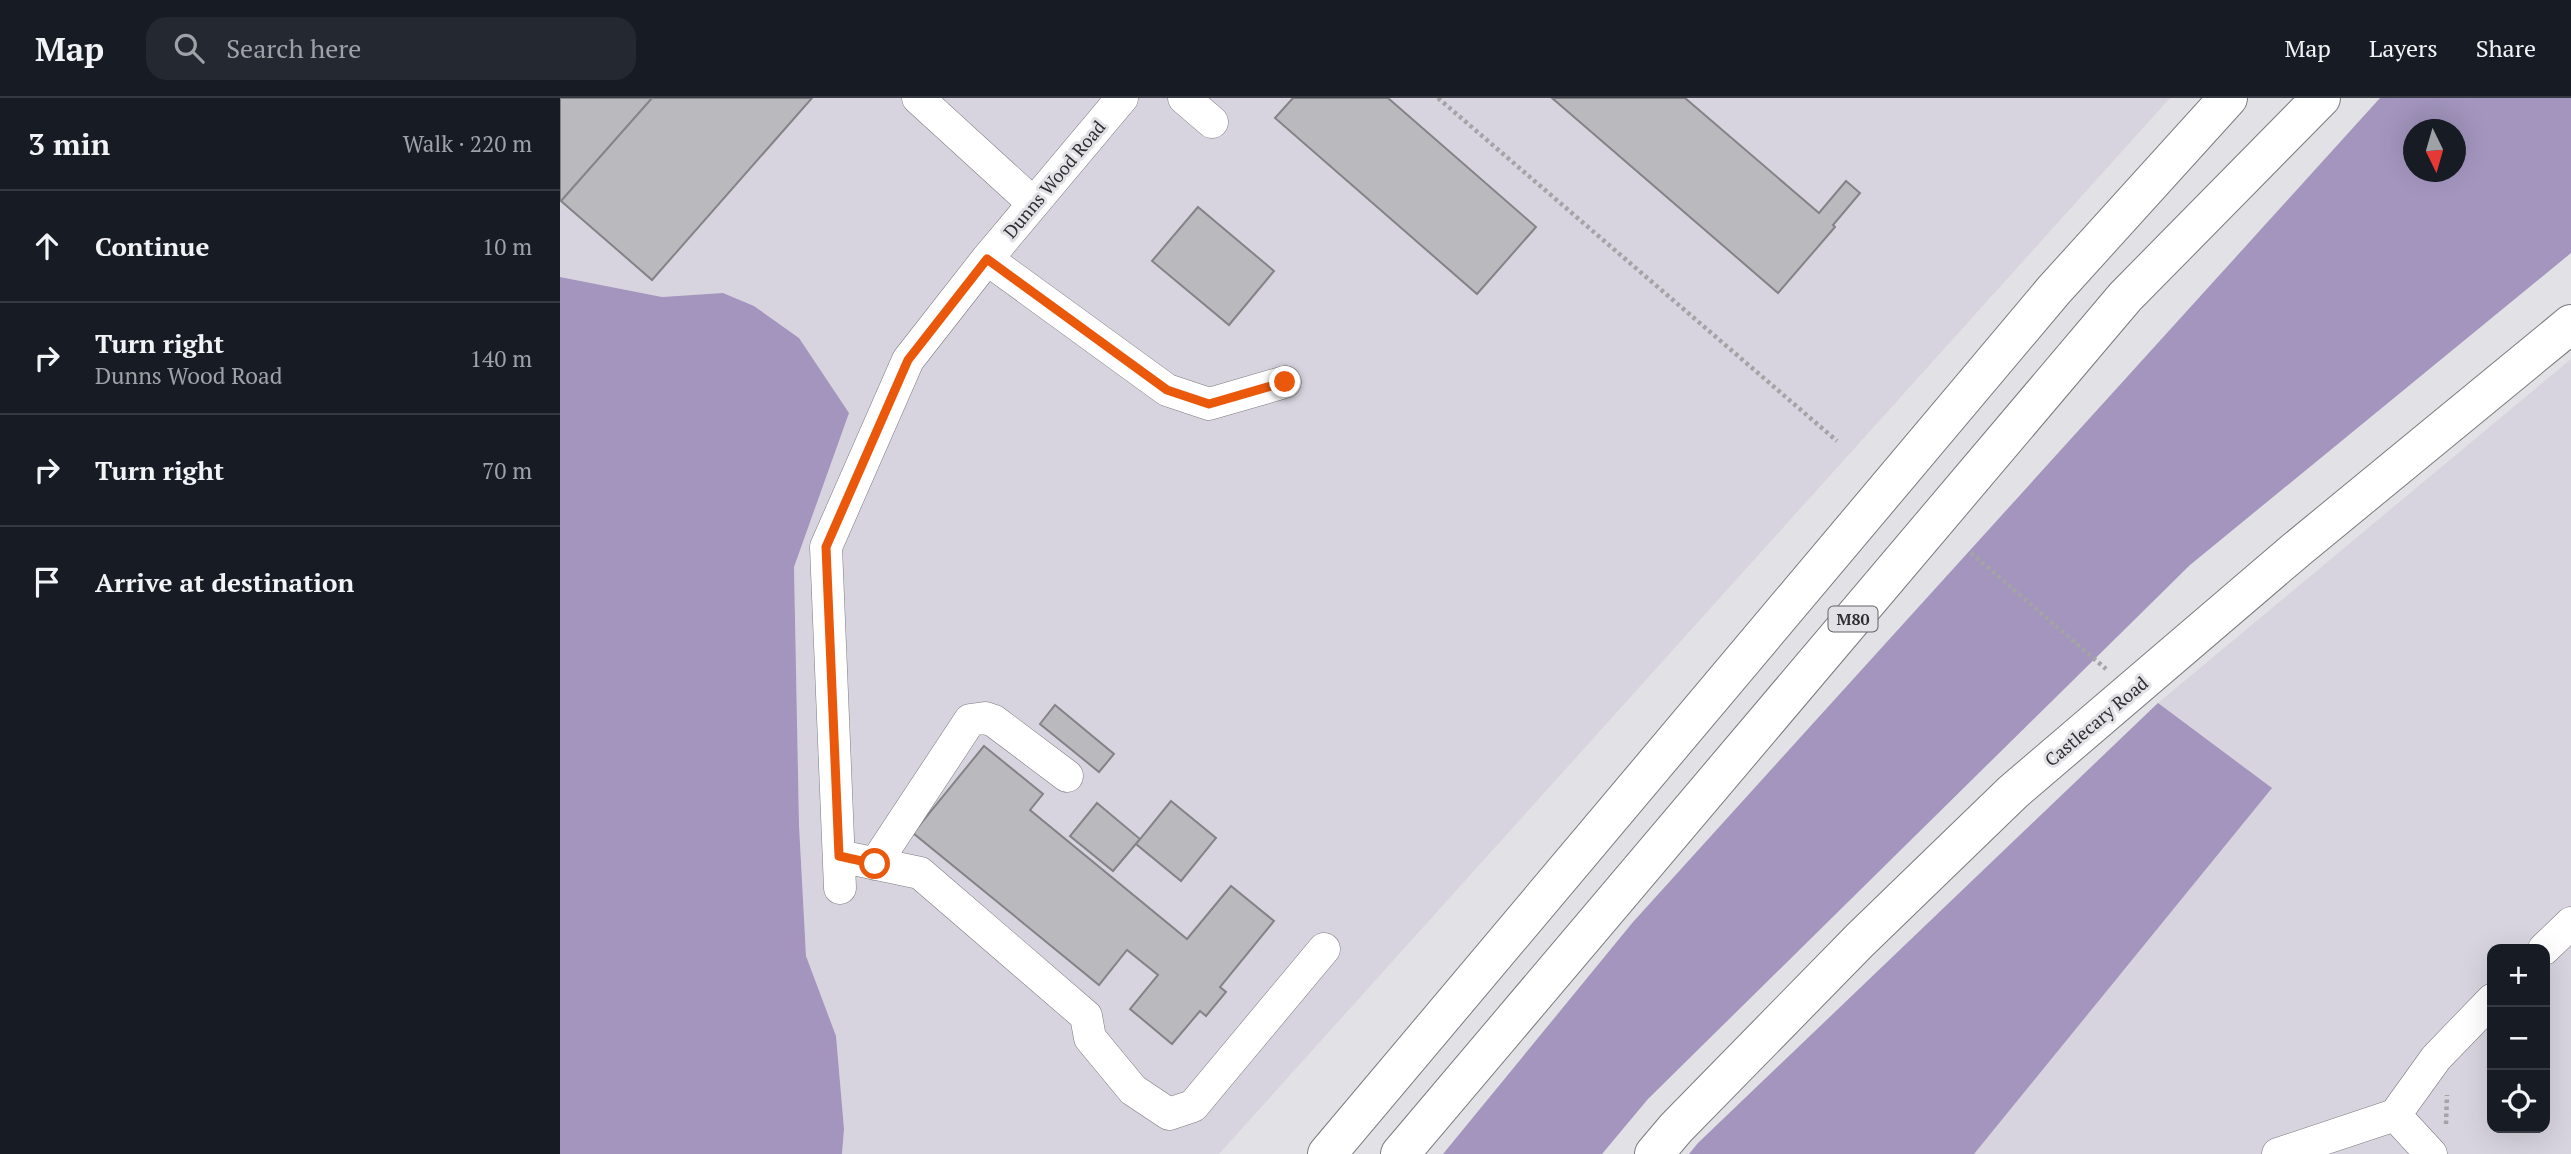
<!DOCTYPE html>
<meta charset="utf-8">
<style>
:root{--surface:#171b24;--page:#242831;--text:#f1f3f6;--muted:#9ea1a6;--line:#363941}
body{margin:0;font-family:"PT Serif",serif;background:var(--page);color:var(--text)}
.controls{position:absolute;right:21px;bottom:21px;display:grid;overflow:hidden;border-radius:14px;box-shadow:0 7px 28px #0002}
.controls button{width:63px;height:63px;display:grid;place-items:center;padding:0;border:0;border-bottom:2px solid var(--line);background:var(--surface);color:var(--text);font:35px sans-serif}
.compass{position:absolute;left:1843px;top:21px;width:63px;height:63px;border-radius:50%;background:var(--surface);box-shadow:0 7px 28px #0002;rotate:175deg}
.stop{position:absolute;width:21px;height:21px;margin:-16px;border:5px solid #ea580c;border-radius:50%;background:#fff}
.stop.end{background:#ea580c;border-color:#fff;box-shadow:0 2px 7px #0008}
.list{margin:0;padding:0;list-style:none}
h2{display:flex;justify-content:space-between;align-items:center;height:91px;margin:0;padding:0 28px;font-size:30px}
h2 small{font-size:23px;font-weight:400;color:var(--muted)}
.list li{display:grid;grid-template-columns:46px 1fr auto;gap:21px;align-items:center;box-sizing:border-box;height:112px;padding:0 28px;border-top:2px solid var(--line)}
.list b{display:block;font-size:26px;white-space:nowrap}
.list p{margin:0;font-size:23px;white-space:nowrap;color:var(--muted)}
.list em{font-size:23px;font-style:normal;color:var(--muted)}
.icon{flex:none;width:38px;height:38px;fill:none;stroke:currentColor;stroke-width:2;stroke-linecap:round;stroke-linejoin:round}
.map{position:relative;flex:none;width:2011px;height:1056px;overflow:hidden}
header{display:flex;align-items:center;gap:42px;box-sizing:border-box;height:98px;padding:0 35px;background:var(--surface);border-bottom:2px solid var(--line)}
header strong{font-size:33px}
nav{display:flex;gap:38px;margin-inline-start:auto;font-size:24px}
.search{width:490px;height:63px;background:var(--page);display:flex;align-items:center;gap:18px;box-sizing:border-box;padding:0 24px;border-radius:21px;color:var(--muted);font-size:26px}
main{display:flex}
aside{flex:1;background:var(--surface)}
.map>svg:first-child{display:block}
</style>
<header>
<strong>Map</strong>
<div class="search"><svg class="icon" aria-label="search" viewBox="0 0 24 24"><circle cx="10" cy="10" r="6"/><path d="M15 15l6 6"/></svg>Search here</div>
<nav><a>Map</a><a>Layers</a><a>Share</a></nav>
</header>
<main>
<aside>
<h2>3 min<small>Walk · 220 m</small></h2>
<ul class="list">
<li><svg class="icon" aria-label="ahead" viewBox="0 0 24 24"><path d="M12 20V5M6 11l6-6 6 6"/></svg><div><b>Continue</b></div><em>10 m</em></li>
<li><svg class="icon" aria-label="right" viewBox="0 0 24 24"><path d="M7 20v-9h11M14 6l5 5-5 5"/></svg><div><b>Turn right</b><p>Dunns Wood Road</p></div><em>140 m</em></li>
<li><svg class="icon" aria-label="right" viewBox="0 0 24 24"><path d="M7 20v-9h11M14 6l5 5-5 5"/></svg><div><b>Turn right</b></div><em>70 m</em></li>
<li><svg class="icon" aria-label="arrive" viewBox="0 0 24 24"><path d="M6 21V4h12l-3 4 3 4H6"/></svg><div><b>Arrive at destination</b></div></li>
</ul>
</aside>
<div class="map">
<svg width="2011" height="1056" viewBox="0 0 2011 1056">
<rect width="100%" height="100%" fill="#e2e1e5"/>
<!-- built -->
<path fill="#d8d4df" fill-rule="evenodd" d="M 0,0 L 1610,0 L 659,1056 L 282,1056 L 284,1031 L 276,938 L 246,858 L 239,727 L 234,469 L 289,315 L 239,240 L 194,208 L 163,195 L 102,199 L 0,179 Z
M 2011,261 L 2011,1056 L 1129,1056 L 1138,1045 L 1598,605 ZM 1932,851 L 1985,851 L 1985,1030 L 1932,1030 Z"/>
<!-- forest -->
<path fill="#a395be" fill-rule="evenodd" d="M 1820,0 L 2011,0 L 2011,155 L 1630,467 L 1088,1001 L 1042,1056 L 883,1056 L 1073,824 ZM 1854,32 L 1896,32 L 1896,74 L 1854,74 Z
M 0,179 L 102,199 L 163,195 L 194,208 L 239,240 L 289,315 L 234,469 L 239,727 L 246,858 L 276,938 L 284,1031 L 282,1056 L 0,1056 Z
M 1598,605 L 1712,690 L 1414,1056 L 1129,1056 L 1138,1045 Z"/>
<!-- building -->
<path fill="#bab9bd" stroke="#848387" stroke-width="2" d="M 0,0 L 92,0 L 1,103 L 0,102 Z
M 92,0 L 252,0 L 92,182 L 1,103 Z
M 733,0 L 828,0 L 976,129 L 917,196 L 715,20 Z
M 992,0 L 1125,0 L 1259,115 L 1286,83 L 1300,95 L 1273,127 L 1275,129 L 1218,195 Z
M 638,109 L 714,173 L 669,227 L 592,163 Z
M 495,607 L 554,656 L 539,674 L 480,626 Z
M 424,648 L 483,696 L 470,712 L 627,841 L 671,788 L 714,823 L 660,889 L 666,894 L 646,918 L 640,913 L 612,946 L 570,911 L 598,877 L 567,852 L 539,887 L 353,735 Z
M 611,703 L 656,740 L 621,783 L 576,746 Z
M 537,705 L 580,741 L 553,773 L 510,738 Z"/>
<g fill="none" stroke-linecap="round" stroke-linejoin="round">
<defs>
<path id="minor" d="M 358,0 L 473,105
M 624,0 L 652,24
M 427,161 L 607,292 L 649,306 L 725,284
M 279,758 L 360,775 L 526,918 L 530,940 L 573,992 L 609,1016 L 633,1008 L 764,851
M 315,766 L 410,622 L 425,620 L 434,623 L 507,678
M 280,790 L 266,449 L 348,262 L 427,161 L 562,0
M 1984,851 L 2011,825
M 1835,1017 L 1871,1056
M 1718,1056 L 1835,1017 L 1876,960 L 1932,902"/>
<path id="major" d="M 1094,1056 L 1116,1030 L 1300,842 L 1453,694 L 1736,452 L 2011,226"/>
<path id="highway" d="M 767,1056 L 1494,192 L 1668,0
M 840,1056 L 1565,199 L 1761,0"/>
</defs>
<!-- minor casing -->
<use href="#minor" stroke="#7b7a7e" stroke-width="33"/>
<!-- major casing -->
<use href="#major" stroke="#7b7a7e" stroke-width="40"/>
<!-- highway casing -->
<use href="#highway" stroke="#7b7a7e" stroke-width="40"/>
<!-- path -->
<path stroke="#a4a3a6" stroke-width="4.5" stroke-dasharray="3.5 3.5" stroke-linecap="butt" d="M 878,0 L 1277,343
M 1411,455 L 1546,571
M 1886,1026 L 1887,997"/>
<!-- minor -->
<use href="#minor" stroke="#fff" stroke-width="32"/>
<!-- major -->
<use href="#major" stroke="#fff" stroke-width="38"/>
<!-- highway -->
<use href="#highway" stroke="#fff" stroke-width="38"/>
</g>
<g fill="none" stroke-linecap="round" stroke-linejoin="round">
<!-- route -->
<path stroke="#ea580c" stroke-width="9" d="M 315,766 L 279,758 L 266,449 L 348,262 L 427,161 L 607,292 L 649,306 L 725,284"/>
</g>
<g text-anchor="middle" dominant-baseline="central" stroke-width="6" stroke-linejoin="round" paint-order="stroke">
<!-- shield labels -->
<rect fill="#e2e1e5" stroke="#646366" stroke-width="2" x="1268.5" y="508.5" width="49" height="25" rx="5"/>
<g font-size="16" font-weight="bold" fill="#2e2d2f">
<text x="1293" y="521">M80</text>
</g>
<!-- street labels -->
<g font-size="18" fill="#2e2d2f" stroke="#e2e1e5">
<text transform="translate(494 81) rotate(-50)">Dunns Wood Road</text>
<text transform="translate(1536 623) rotate(-40)">Castlecary Road</text>
</g>
</g>
</svg>
<div class="controls">
<button>+</button>
<button>−</button>
<button><svg class="icon" aria-label="locate" viewBox="0 0 24 24"><circle cx="12" cy="12" r="6"/><path d="M12 2v4M12 18v4M2 12h4M18 12h4"/></svg></button>
</div>
<svg class="compass" viewBox="-18 -18 36 36"><path d="M0-13l5 13h-10z" fill="#e53935"/><path d="M0 13l5-13h-10z" fill="#9ea1a6"/></svg>
<div class="stop" style="left:315px;top:766px"></div>
<div class="stop end" style="left:725px;top:284px"></div>
</div>
</main>
